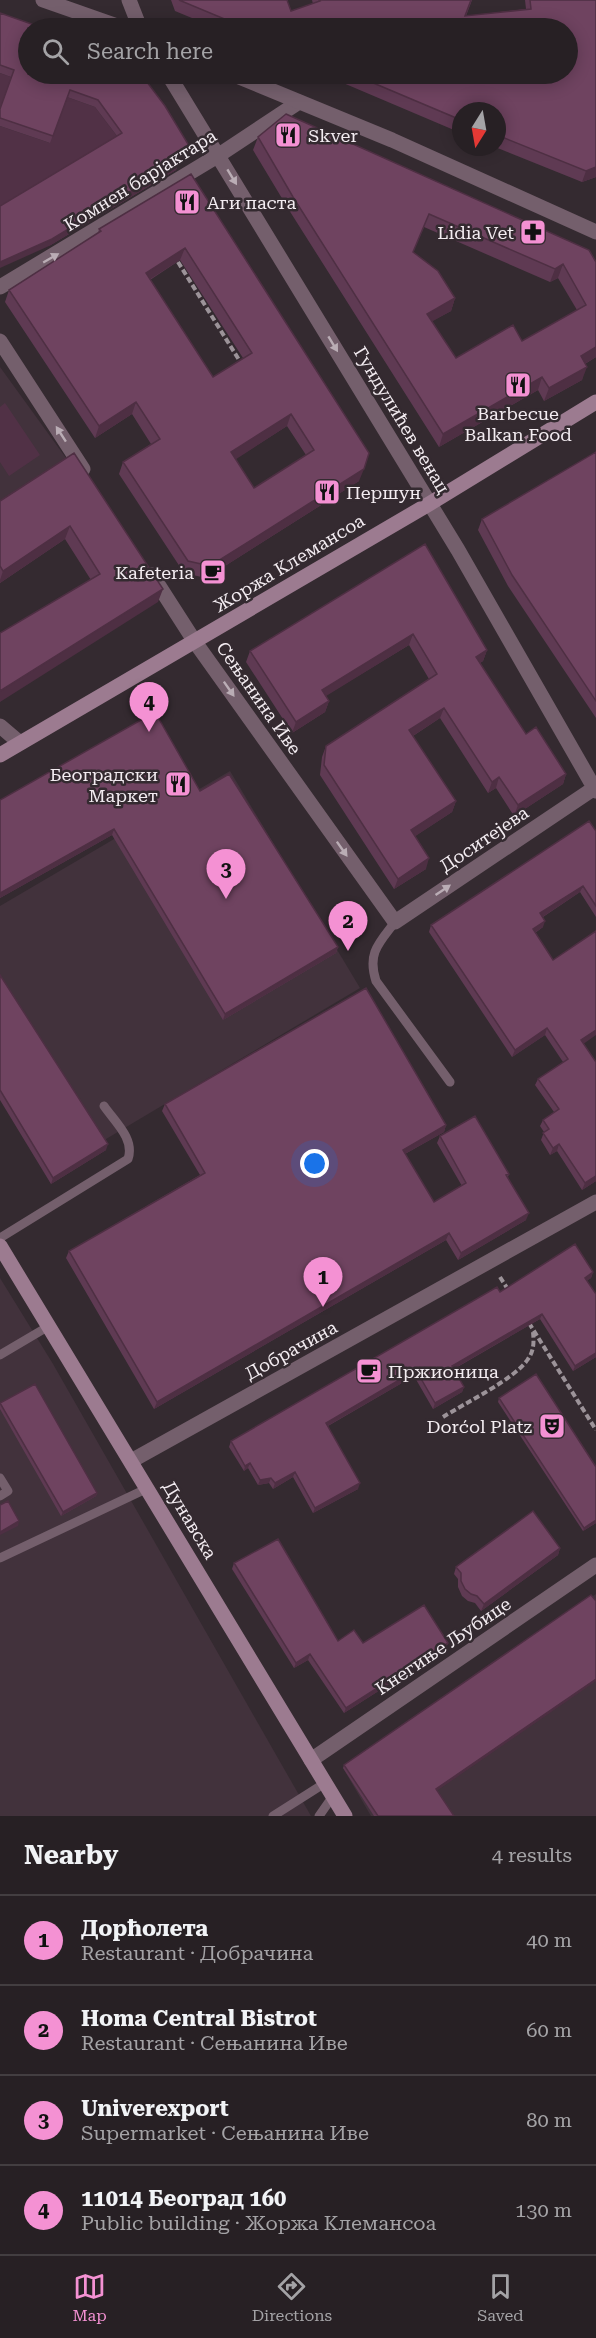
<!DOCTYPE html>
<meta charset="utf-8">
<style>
:root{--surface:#272024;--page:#332d31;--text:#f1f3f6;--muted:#a4a3a6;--line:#433e41;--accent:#f491d3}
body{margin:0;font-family:"Roboto Serif",serif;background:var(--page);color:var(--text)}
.compass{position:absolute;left:452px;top:102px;width:54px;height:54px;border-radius:50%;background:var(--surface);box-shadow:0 3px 15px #0003;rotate:191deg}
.you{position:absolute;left:315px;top:1164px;width:21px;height:21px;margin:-15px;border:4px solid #fff;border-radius:50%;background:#1a73e8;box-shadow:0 0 0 9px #1a73e833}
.badge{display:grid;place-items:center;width:39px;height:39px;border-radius:50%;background:var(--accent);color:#111;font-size:20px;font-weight:700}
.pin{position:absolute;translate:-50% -50px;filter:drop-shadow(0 2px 3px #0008)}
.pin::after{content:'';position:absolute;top:32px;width:21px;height:18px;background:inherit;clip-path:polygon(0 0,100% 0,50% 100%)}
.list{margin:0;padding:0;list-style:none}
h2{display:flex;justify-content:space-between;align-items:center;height:78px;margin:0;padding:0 24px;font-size:26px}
h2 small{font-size:20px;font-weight:400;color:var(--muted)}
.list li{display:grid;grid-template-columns:39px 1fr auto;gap:18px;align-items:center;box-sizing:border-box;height:90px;padding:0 24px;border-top:2px solid var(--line)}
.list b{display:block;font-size:22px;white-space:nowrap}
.list p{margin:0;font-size:20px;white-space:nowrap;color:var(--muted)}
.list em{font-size:20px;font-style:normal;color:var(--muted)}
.icon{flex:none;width:33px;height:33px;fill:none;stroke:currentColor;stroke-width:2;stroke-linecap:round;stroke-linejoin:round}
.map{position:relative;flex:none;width:596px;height:1816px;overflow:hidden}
.search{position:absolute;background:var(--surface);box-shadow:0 3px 15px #0003;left:18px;right:18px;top:18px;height:66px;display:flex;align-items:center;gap:15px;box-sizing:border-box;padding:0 21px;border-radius:33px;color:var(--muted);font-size:22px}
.sheet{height:438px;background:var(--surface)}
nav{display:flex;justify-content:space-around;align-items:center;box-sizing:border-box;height:84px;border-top:2px solid var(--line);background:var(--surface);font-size:16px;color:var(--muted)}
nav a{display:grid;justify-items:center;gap:3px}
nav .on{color:var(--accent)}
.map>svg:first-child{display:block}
</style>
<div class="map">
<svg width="596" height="1816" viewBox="0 0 596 1816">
<rect width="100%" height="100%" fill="#342a30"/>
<!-- built -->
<path fill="#42323c" d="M 0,367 L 71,465 L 0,511 Z
M 230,771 L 360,988 L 101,1142 L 0,982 L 0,906 Z
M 0,1278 L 53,1364 L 311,1816 L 0,1816 Z
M 596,1594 L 596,1816 L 371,1816 L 343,1768 Z"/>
<!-- green -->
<path fill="#513146" d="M 0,73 L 95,107 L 120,140 L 0,212 L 0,126 L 50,143 L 0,109 Z
M 5,403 L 40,455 L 9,476 L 0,462 L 0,407 Z"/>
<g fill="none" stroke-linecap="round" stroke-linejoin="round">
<!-- path -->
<path stroke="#9c9399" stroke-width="4" stroke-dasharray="6 3" stroke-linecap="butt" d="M 178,262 L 241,363
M 500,1277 L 509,1291
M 529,1323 L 596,1430
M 443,1417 C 465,1403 515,1379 528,1359 C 534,1351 534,1342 533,1332"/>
<!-- service -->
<path stroke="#745f6c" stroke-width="9" d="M 395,922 C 379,943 367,953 376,981 L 450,1082
M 0,1238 L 128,1159 C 135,1139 115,1122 104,1106
M 0,1355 L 49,1326
M 0,1478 L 8,1491 L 0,1496
M 0,1558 L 148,1488
M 273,1816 L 325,1783
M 319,1816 L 333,1796"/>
<!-- minor -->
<path stroke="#745f6c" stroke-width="15" d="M 129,0 L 140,28
M 168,74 L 458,550 L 596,791
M 0,287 L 219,155 L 299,102
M 0,341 L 83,469
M 152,575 L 195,642 L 395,922 L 596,787
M 0,726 L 20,743
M 131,1461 L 596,1202
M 311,1760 L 596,1565"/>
<!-- tertiary -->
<path stroke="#745f6c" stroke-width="15" d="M 43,0 L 123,28
M 232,74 L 392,140 L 596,232"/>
<!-- secondary -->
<path stroke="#9c7b90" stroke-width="15" d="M 0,755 L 429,504 L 596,402
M 0,1246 L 345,1816"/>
</g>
<!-- wall -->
<path fill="#5f3a53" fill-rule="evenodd" d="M 171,0 L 287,0 L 291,11 L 313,4 L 312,0 L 472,0 L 466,16 L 526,9 L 525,0 L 596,0 L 596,177 L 582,182 L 495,147 L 497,147 L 497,111 L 461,111 L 461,133 L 322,74 L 567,74 L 567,28 L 216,28 L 175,11 Z
M 0,13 L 141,74 L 191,149 L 188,156 L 178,162 L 176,170 L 49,246 L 117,136 L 95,107 L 67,97 L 50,143 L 0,126 L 0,109 L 11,77 L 0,73 Z
M 258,137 L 589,250 L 596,357 L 585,364 L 582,380 L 544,401 L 538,390 L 439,447 L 289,210 L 253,150 ZM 424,227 L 550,282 L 558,278 L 577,310 L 522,341 L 456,358 L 432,321 L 451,311 L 455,298 L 413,252 Z
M 191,174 L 359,481 L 206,578 L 184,573 L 119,474 L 123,462 L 151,444 L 132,414 L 95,438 L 5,302 L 9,290 L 98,233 L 99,229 ZM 180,260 L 243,358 L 213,377 L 150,280 ZM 287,426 L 306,455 L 254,488 L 235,459 Z
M 596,452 L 596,718 L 508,586 L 478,530 L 482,519 Z
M 74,453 L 158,602 L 91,580 L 65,539 L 0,583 L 0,501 Z
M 425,544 L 487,650 L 483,661 L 480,663 L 526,734 L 566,774 L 563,784 L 514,816 L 496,788 L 488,793 L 440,718 L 413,736 L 456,801 L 452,812 L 415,836 L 426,869 L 394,889 L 320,775 L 322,757 L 326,746 L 429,679 L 409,645 L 325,696 L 329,701 L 325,712 L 292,733 L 246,662 L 250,651 Z
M 200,791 L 338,947 L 336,953 L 223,1020 L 112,835 L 0,898 L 0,800 Z
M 596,831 L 596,917 L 580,892 L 543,917 L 543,927 L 535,933 L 584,1044 L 596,1062 L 596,1181 L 582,1190 L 557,1151 L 550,1155 L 541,1140 L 544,1132 L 540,1126 L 543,1120 L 554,1112 L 535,1085 L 538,1079 L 563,1062 L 545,1035 L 512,1057 L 429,932 L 431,925 Z
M 0,975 L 106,1150 L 51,1184 L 0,1100 Z
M 165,1104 L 446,1125 L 444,1132 L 405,1154 L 434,1202 L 462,1186 L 437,1143 L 440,1136 L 509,1174 L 508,1177 L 526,1220 L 458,1260 L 446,1240 L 154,1409 L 66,1258 L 69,1251 L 200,1175 L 162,1111 Z
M 593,1272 L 591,1278 L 587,1280 L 596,1357 L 573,1371 L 540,1319 L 454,1369 L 464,1387 L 462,1392 L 433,1409 L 414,1376 L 328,1426 L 358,1489 L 313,1513 L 293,1477 L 273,1489 L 269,1483 L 258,1485 L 248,1468 L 244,1471 L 229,1447 L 231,1441 L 500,1292 Z
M 499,1398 L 596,1523 L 583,1531 L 498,1402 Z
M 0,1403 L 97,1493 L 96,1496 L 61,1516 L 0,1409 Z
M 560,1548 L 558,1555 L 481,1611 L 475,1603 L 468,1601 L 462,1596 L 458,1587 L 458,1579 L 454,1574 L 456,1567 Z
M 234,1563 L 338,1641 L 363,1643 L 448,1643 L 446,1648 L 344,1713 L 308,1660 L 294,1668 L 232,1569 Z
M 344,1765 L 437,1791 L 454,1816 L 374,1816 L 343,1768 Z"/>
<!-- shaded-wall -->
<path fill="#4e2f43" d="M 191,149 L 188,156 L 173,165 L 176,158 Z
M 178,163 L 176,170 L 49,246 L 0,268 L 0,262 Z
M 596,167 L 596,177 L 582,182 L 586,171 Z
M 185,248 L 180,260 L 141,285 L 146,273 Z
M 563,264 L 558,278 L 550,282 L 555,269 Z
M 455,298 L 451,311 L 422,327 L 427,314 Z
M 596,347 L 596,357 L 576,369 L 581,356 Z
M 587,367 L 582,380 L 544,401 L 549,388 Z
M 542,377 L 538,390 L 439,447 L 443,434 Z
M 136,402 L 132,414 L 95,438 L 99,426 Z
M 291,414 L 287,426 L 227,465 L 231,452 Z
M 364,469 L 359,481 L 206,578 L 210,566 Z
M 70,526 L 65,539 L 0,583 L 0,580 L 3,571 Z
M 163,589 L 158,602 L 0,702 L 0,691 Z
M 413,634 L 409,645 L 318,701 L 322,690 Z
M 487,650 L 483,661 L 472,667 L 476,657 Z
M 329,701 L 325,712 L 292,733 L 296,722 Z
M 444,708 L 440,718 L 405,741 L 409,730 Z
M 566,774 L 563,784 L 514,816 L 518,805 Z
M 499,777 L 496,788 L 488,793 L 492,782 Z
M 456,801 L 452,812 L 408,841 L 411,830 Z
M 114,829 L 112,835 L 0,898 L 0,893 Z
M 429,858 L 426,869 L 394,889 L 398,879 Z
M 583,886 L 580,892 L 538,920 L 540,913 Z
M 545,921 L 543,927 L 530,936 L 533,929 Z
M 338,947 L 336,953 L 223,1020 L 225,1014 Z
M 547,1028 L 545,1035 L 512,1057 L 515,1050 Z
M 596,1030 L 596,1035 L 579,1047 L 581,1040 Z
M 446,1125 L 444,1132 L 401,1156 L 403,1150 Z
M 108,1144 L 106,1150 L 51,1184 L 53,1178 Z
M 559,1144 L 557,1151 L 550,1155 L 553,1148 Z
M 596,1176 L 596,1181 L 582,1190 L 585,1183 Z
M 529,1213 L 526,1220 L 458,1260 L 461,1253 Z
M 449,1233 L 446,1240 L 154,1409 L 157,1402 Z
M 593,1272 L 591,1278 L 584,1283 L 585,1278 Z
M 542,1314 L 540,1319 L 450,1371 L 452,1366 Z
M 596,1353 L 596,1357 L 573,1371 L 575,1366 Z
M 416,1370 L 414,1376 L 324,1428 L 326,1423 Z
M 464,1387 L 462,1392 L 433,1409 L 435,1403 Z
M 250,1463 L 248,1468 L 244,1471 L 245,1466 Z
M 295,1472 L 293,1477 L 273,1489 L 275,1483 Z
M 271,1478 L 269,1483 L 258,1485 L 260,1480 Z
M 360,1483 L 358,1489 L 313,1513 L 315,1508 Z
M 97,1493 L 96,1496 L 61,1516 L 63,1512 Z
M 596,1520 L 596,1523 L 583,1531 L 584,1528 Z
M 19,1521 L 18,1526 L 0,1535 L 0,1532 Z
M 560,1548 L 558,1555 L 481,1611 L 484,1604 Z
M 448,1643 L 446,1648 L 344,1713 L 346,1708 Z
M 310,1654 L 308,1660 L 294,1668 L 296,1663 Z
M 596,1679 L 596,1681 L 435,1792 L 436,1789 Z"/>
<!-- building -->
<path fill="#6f4360" stroke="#4e2f43" stroke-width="1.5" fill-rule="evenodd" d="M 179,0 L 287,0 L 291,11 L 320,1 L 319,0 L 471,0 L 465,16 L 531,9 L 530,0 L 596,0 L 596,167 L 586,171 L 497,135 L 497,111 L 461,111 L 461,120 L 352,74 L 567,74 L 567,28 L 246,28 Z
M 0,13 L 43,28 L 28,28 L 28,74 L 141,74 L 165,106 L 191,149 L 176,158 L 178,163 L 52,239 L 0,262 L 0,206 L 122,133 L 98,100 L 70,90 L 53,136 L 0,118 L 0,109 L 14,70 L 0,65 Z
M 286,114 L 589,250 L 596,262 L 596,347 L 581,356 L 587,367 L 549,388 L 542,377 L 443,434 L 293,197 L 258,137 ZM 429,214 L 555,269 L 563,264 L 586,305 L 522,341 L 513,325 L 456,358 L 427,314 L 455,298 L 438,271 L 413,252 Z
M 191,174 L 369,453 L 364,469 L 210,566 L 188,561 L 123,462 L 160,439 L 136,402 L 99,426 L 9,290 L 101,231 L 99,229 ZM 185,248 L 252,353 L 213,377 L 146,273 ZM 291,414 L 314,450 L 254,488 L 231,452 Z
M 596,452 L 596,701 L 512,575 L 482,519 Z
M 74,453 L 163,589 L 0,691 L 0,633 L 100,574 L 70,526 L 3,571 L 0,566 L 0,501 Z
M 425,544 L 487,650 L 476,657 L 526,734 L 536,727 L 566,774 L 518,805 L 499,777 L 492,782 L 444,708 L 409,730 L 456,801 L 411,830 L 429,858 L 398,879 L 324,765 L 326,746 L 437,674 L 413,634 L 322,690 L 329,701 L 296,722 L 250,651 Z
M 155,712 L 200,791 L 229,774 L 338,947 L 225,1014 L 114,829 L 0,893 L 0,800 Z
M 589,821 L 596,831 L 596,906 L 583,886 L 540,913 L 545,921 L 533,929 L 553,960 L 596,931 L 596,1030 L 581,1040 L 596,1062 L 596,1176 L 585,1183 L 559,1144 L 553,1148 L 543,1133 L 549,1129 L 543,1120 L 559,1109 L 538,1079 L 568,1059 L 547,1028 L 515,1050 L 431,925 Z
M 0,975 L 108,1144 L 53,1178 L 0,1090 Z
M 366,988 L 446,1125 L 403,1150 L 434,1202 L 466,1183 L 440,1136 L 475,1116 L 509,1174 L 506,1175 L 529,1213 L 461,1253 L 449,1233 L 157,1402 L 69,1251 L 205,1173 L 165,1104 Z
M 575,1244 L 593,1272 L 585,1278 L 596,1294 L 596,1353 L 575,1366 L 542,1314 L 452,1366 L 464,1387 L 435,1403 L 416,1370 L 326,1423 L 360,1483 L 315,1508 L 295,1472 L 275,1483 L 271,1478 L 260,1480 L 250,1463 L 245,1466 L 231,1441 L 497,1287 L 500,1292 Z
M 536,1374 L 596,1467 L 596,1520 L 584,1528 L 499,1398 Z
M 35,1384 L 97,1493 L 63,1512 L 0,1403 Z
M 8,1501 L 19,1521 L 0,1532 L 0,1505 Z
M 533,1511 L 560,1548 L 484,1604 L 477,1596 L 471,1594 L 465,1589 L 461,1581 L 461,1573 L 456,1567 Z
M 278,1539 L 338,1641 L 354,1630 L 363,1643 L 424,1605 L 448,1643 L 346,1708 L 310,1654 L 296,1663 L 234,1563 Z
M 591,1595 L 596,1601 L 596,1679 L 436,1789 L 454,1816 L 378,1816 L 344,1765 Z"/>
<!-- one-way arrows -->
<defs><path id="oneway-solid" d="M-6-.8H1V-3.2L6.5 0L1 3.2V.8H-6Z" transform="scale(1.5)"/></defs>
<g fill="#baadb5">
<use href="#oneway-solid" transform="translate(232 177) rotate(59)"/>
<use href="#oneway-solid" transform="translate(51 258) rotate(-30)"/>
<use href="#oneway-solid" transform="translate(333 344) rotate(59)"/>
<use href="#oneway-solid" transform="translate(61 434) rotate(-123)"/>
<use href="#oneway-solid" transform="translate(229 689) rotate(55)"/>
<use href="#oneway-solid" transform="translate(342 849) rotate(55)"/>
<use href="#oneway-solid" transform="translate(443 890) rotate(-34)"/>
</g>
<!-- icons -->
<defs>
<symbol id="restaurant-square" viewBox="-11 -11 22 22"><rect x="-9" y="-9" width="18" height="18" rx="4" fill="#f491d3" stroke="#342a30"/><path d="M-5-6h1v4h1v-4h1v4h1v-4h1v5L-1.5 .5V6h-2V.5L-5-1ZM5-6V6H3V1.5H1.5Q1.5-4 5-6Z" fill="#111"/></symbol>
<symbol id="pharmacy-square" viewBox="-11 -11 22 22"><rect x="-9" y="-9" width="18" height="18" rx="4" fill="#f491d3" stroke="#342a30"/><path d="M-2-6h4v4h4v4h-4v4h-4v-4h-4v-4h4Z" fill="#111"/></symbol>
<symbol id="cafe-square" viewBox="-11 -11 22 22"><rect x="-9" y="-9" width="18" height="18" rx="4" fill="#f491d3" stroke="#342a30"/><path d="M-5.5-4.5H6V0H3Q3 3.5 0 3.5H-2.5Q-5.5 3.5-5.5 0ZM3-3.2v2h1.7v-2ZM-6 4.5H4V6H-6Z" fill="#111"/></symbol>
<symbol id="theatre-square" viewBox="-11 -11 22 22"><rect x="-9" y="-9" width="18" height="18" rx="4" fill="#f491d3" stroke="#342a30"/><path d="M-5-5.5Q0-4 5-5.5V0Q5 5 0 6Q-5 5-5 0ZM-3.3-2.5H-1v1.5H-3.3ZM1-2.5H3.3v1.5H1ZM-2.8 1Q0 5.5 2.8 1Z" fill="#111"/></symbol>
</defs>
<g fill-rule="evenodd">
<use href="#restaurant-square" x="273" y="120" width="30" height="30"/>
<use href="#restaurant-square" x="172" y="187" width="30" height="30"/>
<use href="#pharmacy-square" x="518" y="217" width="30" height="30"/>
<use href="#restaurant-square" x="503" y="370" width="30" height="30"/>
<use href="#restaurant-square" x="312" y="477" width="30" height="30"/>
<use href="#cafe-square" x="198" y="557" width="30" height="30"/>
<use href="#restaurant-square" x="163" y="769" width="30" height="30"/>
<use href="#cafe-square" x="354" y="1356" width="30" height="30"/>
<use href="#theatre-square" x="537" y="1411" width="30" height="30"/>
</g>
<g text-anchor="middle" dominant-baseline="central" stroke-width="5" stroke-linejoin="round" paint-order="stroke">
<!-- poi labels -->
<g font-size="18" fill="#f3ecf1" stroke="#342a30" text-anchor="start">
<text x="308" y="135">Skver</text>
<text x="207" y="202">Аги паста</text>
<text x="514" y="232" text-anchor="end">Lidia Vet</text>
<text x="518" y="413" text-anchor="middle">Barbecue<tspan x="518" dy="21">Balkan Food</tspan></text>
<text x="346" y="492">Першун</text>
<text x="194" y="572" text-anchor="end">Kafeteria</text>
<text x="158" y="774" text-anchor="end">Београдски<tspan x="158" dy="21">Маркет</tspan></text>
<text x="388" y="1371">Пржионица</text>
<text x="532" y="1426" text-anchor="end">Dorćol Platz</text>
</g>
<!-- street labels -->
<g font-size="18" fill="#f3ecf1" stroke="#342a30">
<text transform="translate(140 180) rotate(-32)">Комнен барјактара</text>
<text transform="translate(402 420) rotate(59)">Гундулићев венац</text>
<text transform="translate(289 563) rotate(-31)">Жоржа Клемансоа</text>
<text transform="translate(259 698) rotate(55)">Сењанина Иве</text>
<text transform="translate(484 839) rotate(-34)">Доситејева</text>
<text transform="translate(291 1350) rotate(-29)">Добрачина</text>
<text transform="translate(190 1520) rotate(59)">Дунавска</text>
<text transform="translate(443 1646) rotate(-34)">Кнегиње Љубице</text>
</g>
</g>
</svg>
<svg class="compass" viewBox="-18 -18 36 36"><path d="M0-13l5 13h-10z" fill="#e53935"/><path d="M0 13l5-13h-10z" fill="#a4a3a6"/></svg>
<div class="you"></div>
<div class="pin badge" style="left:323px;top:1307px">1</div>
<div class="pin badge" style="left:348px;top:951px">2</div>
<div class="pin badge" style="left:226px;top:899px">3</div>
<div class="pin badge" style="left:149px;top:732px">4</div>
<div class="search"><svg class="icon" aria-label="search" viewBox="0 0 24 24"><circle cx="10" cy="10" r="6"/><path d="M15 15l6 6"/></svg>Search here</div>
</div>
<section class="sheet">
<h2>Nearby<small>4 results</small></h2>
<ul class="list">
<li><span class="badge">1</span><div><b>Дорћолета</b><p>Restaurant · Добрачина</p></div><em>40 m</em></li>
<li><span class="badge">2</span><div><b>Homa Central Bistrot</b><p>Restaurant · Сењанина Иве</p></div><em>60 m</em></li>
<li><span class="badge">3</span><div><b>Univerexport</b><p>Supermarket · Сењанина Иве</p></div><em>80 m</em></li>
<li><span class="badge">4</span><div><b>11014 Београд 160</b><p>Public building · Жоржа Клемансоа</p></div><em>130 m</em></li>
</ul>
</section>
<nav>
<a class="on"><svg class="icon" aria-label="map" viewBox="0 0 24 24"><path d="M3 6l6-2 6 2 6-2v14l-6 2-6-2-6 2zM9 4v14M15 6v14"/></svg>Map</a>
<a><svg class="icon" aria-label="directions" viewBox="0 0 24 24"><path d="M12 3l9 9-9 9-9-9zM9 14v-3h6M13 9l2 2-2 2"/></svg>Directions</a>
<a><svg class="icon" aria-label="saved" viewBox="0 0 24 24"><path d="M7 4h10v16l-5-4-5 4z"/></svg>Saved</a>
</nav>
